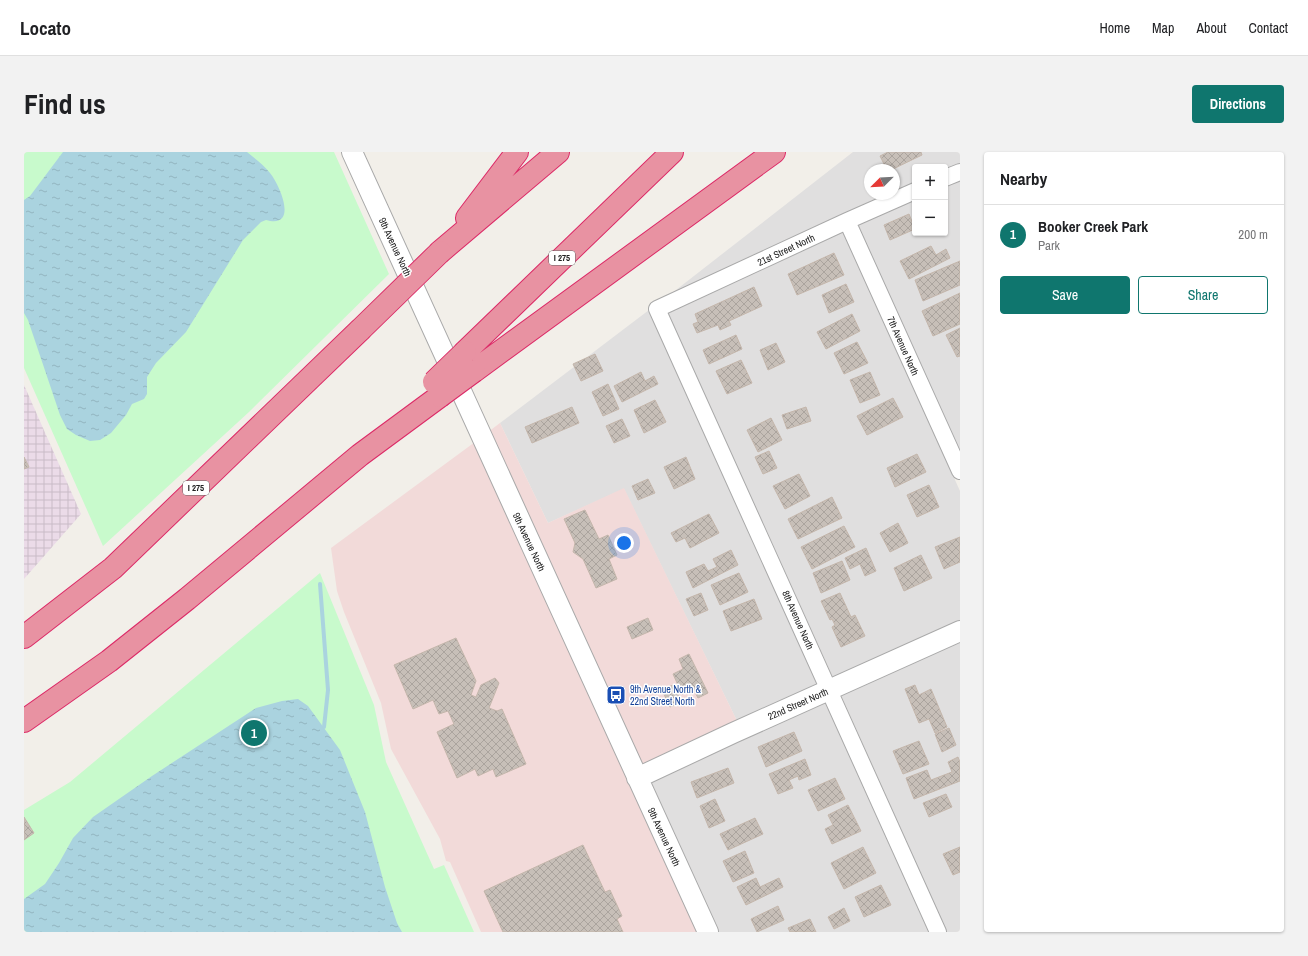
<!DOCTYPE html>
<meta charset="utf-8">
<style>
:root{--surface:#fff;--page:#f2f2f2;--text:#202124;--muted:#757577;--line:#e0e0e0;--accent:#0f766e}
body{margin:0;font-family:"Archivo Narrow",sans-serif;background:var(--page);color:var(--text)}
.controls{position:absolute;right:12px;top:12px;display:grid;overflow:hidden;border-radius:4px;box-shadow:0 1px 3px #0004}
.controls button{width:36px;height:36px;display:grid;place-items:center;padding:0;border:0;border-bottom:1px solid var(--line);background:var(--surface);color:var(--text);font:20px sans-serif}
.compass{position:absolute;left:840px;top:12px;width:36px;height:36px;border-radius:50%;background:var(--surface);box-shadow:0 1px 3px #0004;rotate:246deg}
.you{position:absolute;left:600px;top:391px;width:14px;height:14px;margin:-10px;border:3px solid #fff;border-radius:50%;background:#1a73e8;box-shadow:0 0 0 6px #1a73e833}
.badge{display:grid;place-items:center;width:26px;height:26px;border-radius:50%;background:var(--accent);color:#fff;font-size:13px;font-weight:700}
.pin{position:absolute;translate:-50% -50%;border:2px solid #fff;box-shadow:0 1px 4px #0006}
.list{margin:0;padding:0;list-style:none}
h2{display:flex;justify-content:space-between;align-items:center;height:52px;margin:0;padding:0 16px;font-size:17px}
h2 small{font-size:13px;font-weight:400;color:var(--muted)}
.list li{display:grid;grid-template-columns:26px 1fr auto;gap:12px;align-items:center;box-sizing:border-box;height:60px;padding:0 16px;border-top:1px solid var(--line)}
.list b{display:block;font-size:15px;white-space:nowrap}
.list p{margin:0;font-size:13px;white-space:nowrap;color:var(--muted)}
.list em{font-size:13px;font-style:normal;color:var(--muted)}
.actions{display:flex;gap:8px;padding:12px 16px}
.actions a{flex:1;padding:9px 0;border:1px solid var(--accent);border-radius:4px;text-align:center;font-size:14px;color:var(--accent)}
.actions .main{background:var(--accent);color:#fff}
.map{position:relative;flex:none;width:936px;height:780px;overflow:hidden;border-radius:4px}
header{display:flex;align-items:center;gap:24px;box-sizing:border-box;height:56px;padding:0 20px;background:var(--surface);border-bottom:1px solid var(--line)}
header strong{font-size:19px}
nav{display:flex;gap:22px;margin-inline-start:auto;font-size:14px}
.intro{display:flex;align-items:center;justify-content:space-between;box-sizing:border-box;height:96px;padding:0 24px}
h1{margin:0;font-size:28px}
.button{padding:10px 18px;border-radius:4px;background:var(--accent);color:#fff;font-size:14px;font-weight:700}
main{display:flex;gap:24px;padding:0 24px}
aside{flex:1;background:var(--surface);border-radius:4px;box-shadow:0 1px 3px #0004}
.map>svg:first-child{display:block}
</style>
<header>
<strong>Locato</strong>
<nav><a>Home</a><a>Map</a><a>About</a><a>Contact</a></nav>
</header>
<div class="intro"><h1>Find us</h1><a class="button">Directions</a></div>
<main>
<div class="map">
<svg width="936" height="780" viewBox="0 0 936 780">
<defs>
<pattern id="industrial-grid" width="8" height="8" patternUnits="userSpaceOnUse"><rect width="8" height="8" fill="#ebdbe8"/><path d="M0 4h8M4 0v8" fill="none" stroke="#c9bcc7"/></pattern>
<pattern id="water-ripples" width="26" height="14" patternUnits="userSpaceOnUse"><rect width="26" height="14" fill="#aad3df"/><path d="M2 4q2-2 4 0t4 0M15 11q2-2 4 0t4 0" fill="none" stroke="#92b5bf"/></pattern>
<pattern id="building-cross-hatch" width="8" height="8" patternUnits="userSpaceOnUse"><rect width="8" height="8" fill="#c7bfb8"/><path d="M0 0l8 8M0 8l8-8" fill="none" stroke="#aba49e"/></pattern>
</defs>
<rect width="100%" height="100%" fill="#f2efe9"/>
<!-- residential -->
<path fill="#e0dfdf" d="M 829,0 L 936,0 L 936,12 L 921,18 L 921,15 L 891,15 L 891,32 L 870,41 L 870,18 L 846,18 L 846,42 L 867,42 L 643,145 Z
M 936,28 L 936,300 L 833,72 L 891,47 L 891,81 L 921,81 L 921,34 Z
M 819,79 L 936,339 L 936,471 L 810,528 L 643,160 Z
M 625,158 L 795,535 L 714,571 L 600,337 L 524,371 L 476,271 Z
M 936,487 L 936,780 L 923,780 L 816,541 Z
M 801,548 L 906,780 L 693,780 L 626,627 Z"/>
<!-- commercial -->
<path fill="#f2dad9" d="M 476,271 L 524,371 L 600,336 L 714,571 L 617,616 L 464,280 Z
M 451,290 L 675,780 L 457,780 L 426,710 L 422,709 L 416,687 L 367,597 L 357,551 L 320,460 L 313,439 L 307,396 Z"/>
<!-- industrial -->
<path fill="url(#industrial-grid)" d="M 0,233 L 57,362 L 0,427 Z"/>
<!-- park -->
<path fill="#c8facc" d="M 0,0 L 310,0 L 365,122 L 225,260 L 79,394 L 0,216 Z
M 296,421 L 350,553 L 362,610 L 410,717 L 420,713 L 450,780 L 0,780 L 0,658 L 46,630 Z"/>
<!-- water -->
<path fill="url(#water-ripples)" d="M 39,0 L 223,0 C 230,6 240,13 246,21 C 256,33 275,77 242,68 L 237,70 L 219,88 L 162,180 L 132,211 L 123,225 L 123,242 L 120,247 L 108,252 L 102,263 L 87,281 L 76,288 L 66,289 L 52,283 L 43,277 L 36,263 L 4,168 L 0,161 L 0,48 L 6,44 Z
M 274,547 L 284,554 L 316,598 L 341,660 L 361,735 L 373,771 L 378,780 L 0,780 L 0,747 L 21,732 L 35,711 L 49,686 L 69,665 L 128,624 L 232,556 L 258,549 Z"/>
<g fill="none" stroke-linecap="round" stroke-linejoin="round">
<!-- stream -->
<path stroke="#aad3df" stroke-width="4" d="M 296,432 L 304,538 L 300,575"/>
</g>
<!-- building -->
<path fill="url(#building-cross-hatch)" stroke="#c4b6ab" d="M 864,0 L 897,0 L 898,3 L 867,18 L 863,18 L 856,4 Z
M 885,62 L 891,77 L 866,88 L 860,73 Z
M 907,94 L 912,103 L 922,97 L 926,106 L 885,127 L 876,109 Z
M 810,101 L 820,123 L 773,143 L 764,122 Z
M 936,109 L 936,133 L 899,149 L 891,128 Z
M 822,132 L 830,150 L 805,161 L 798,143 Z
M 730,135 L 738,154 L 705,169 L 707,173 L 696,178 L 694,173 L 673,181 L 669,172 L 674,170 L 671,162 Z
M 936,141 L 936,172 L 909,184 L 898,159 Z
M 828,162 L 836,179 L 802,197 L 793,180 Z
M 936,176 L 936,204 L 933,205 L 922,183 Z
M 712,183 L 718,197 L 685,212 L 679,198 Z
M 833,190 L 844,211 L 820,222 L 810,201 Z
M 752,191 L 761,210 L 744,218 L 736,198 Z
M 571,202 L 579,219 L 557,229 L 549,212 Z
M 717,208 L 728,231 L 703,242 L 692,219 Z
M 617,220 L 621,229 L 630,224 L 634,232 L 598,250 L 590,234 Z
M 846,220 L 856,243 L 836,251 L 826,228 Z
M 584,232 L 595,257 L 579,264 L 568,240 Z
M 869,246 L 879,265 L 843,283 L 833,264 Z
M 631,248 L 642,270 L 620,281 L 610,258 Z
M 548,255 L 555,271 L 508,291 L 501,275 Z
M 782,255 L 787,269 L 763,277 L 758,263 Z
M 747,266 L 758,288 L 734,300 L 723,278 Z
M 598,267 L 606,284 L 590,291 L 582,274 Z
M 745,299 L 753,316 L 739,322 L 731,305 Z
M 893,302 L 902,320 L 871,335 L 863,316 Z
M 0,305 L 5,315 L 0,317 Z
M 662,305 L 671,327 L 650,337 L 640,315 Z
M 775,322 L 786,344 L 761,357 L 749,334 Z
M 624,327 L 631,341 L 614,348 L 608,334 Z
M 905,333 L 915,355 L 893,365 L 883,343 Z
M 808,345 L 818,366 L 774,387 L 764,367 Z
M 561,358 L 575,387 L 584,383 L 593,403 L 585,407 L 593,427 L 572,436 L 559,407 L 549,400 L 551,391 L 540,367 Z
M 685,362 L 695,381 L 666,396 L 661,386 L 652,390 L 647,381 Z
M 874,371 L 884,391 L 866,400 L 856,381 Z
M 820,374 L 831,395 L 788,417 L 777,395 Z
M 936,385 L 936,410 L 920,417 L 911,395 Z
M 842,396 L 852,419 L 841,424 L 836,412 L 826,417 L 821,406 Z
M 707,398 L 714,413 L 669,436 L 662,420 L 680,412 L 684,419 L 693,415 L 689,407 Z
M 897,403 L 908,426 L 880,439 L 870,416 Z
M 818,409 L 826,428 L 797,441 L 789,421 Z
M 715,421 L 724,440 L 696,453 L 687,433 Z
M 677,441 L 684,458 L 670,464 L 662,447 Z
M 816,441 L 827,465 L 831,463 L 841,484 L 817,495 L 808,475 L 811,473 L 808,467 L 806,468 L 797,449 Z
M 730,447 L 738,467 L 707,479 L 699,459 Z
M 624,466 L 629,478 L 608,487 L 603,475 Z
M 432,486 L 452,529 L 447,543 L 452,545 L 457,533 L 471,526 L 475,531 L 465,556 L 473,559 L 478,557 L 502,612 L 472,625 L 469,617 L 454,624 L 451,617 L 433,626 L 413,580 L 430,572 L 424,559 L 415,562 L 409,548 L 389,557 L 370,513 Z
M 665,502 L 684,541 L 674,546 L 669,536 L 658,542 L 649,522 L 659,517 L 655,507 Z
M 649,533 L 658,550 L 646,555 L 638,538 Z
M 891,533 L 895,543 L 907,537 L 923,575 L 911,581 L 905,567 L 895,571 L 881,537 Z
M 925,576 L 932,593 L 918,600 L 911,582 Z
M 770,580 L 778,599 L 742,615 L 734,595 Z
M 895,589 L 905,612 L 879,622 L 869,599 Z
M 934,605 L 936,610 L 936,629 L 890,647 L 882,626 L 903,618 L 907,628 L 928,620 L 924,610 Z
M 781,607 L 787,623 L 775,628 L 774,624 L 765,628 L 769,636 L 754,642 L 745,622 Z
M 704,616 L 710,631 L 673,646 L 667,630 Z
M 811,626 L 821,647 L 794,659 L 784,638 Z
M 922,642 L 928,655 L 905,665 L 899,651 Z
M 691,647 L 701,669 L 685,676 L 676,654 Z
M 824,653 L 837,679 L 808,692 L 801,677 L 809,673 L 804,663 Z
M 0,665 L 10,681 L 0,688 Z
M 731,666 L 739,682 L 704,698 L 696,682 Z
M 559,693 L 581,740 L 586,738 L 598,764 L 593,767 L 599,780 L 479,780 L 460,739 Z
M 839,695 L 852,721 L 820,737 L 807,711 Z
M 936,695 L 936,720 L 929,723 L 919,702 Z
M 721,699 L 730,721 L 709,730 L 699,709 Z
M 732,726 L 736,735 L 755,726 L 759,735 L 722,753 L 713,735 Z
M 857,733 L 867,753 L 840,765 L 831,745 Z
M 754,754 L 760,768 L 733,780 L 727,767 Z
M 820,756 L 826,769 L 810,777 L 804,765 Z
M 786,767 L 792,780 L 766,780 L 764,776 Z"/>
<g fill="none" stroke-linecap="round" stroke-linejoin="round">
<defs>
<path id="minor" d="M 921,26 L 936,20
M 891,39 L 823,69 L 633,157 L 914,780
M 823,69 L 936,319"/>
<path id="tertiary" d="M 328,0 L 684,780
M 613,626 L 709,581 L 936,479"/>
<path id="motorway" d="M 443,66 L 493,0
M 416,100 L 534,0
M 441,200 L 648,0
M 450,219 L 750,0
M 0,485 L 89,416 L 336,178
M 0,569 L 85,509 L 163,447 L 336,303 L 416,244"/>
</defs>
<!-- minor casing -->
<use href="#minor" stroke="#a9a9a9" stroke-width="18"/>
<!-- tertiary casing -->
<use href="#tertiary" stroke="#a9a9a9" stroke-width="22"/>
<!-- motorway casing -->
<use href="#motorway" stroke="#dc2a67" stroke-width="24"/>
<!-- minor -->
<use href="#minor" stroke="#fff" stroke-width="16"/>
<!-- tertiary -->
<use href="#tertiary" stroke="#fff" stroke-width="20"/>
<!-- motorway -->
<use href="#motorway" stroke="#e892a2" stroke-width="22"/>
<defs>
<path id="motorway-bridge" d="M 336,178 L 416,100
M 410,230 L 441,200
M 416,244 L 450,219"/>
</defs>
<!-- motorway-bridge casing -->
<use href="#motorway-bridge" stroke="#dc2a67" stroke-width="24" stroke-linecap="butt"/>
<!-- motorway-bridge -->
<use href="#motorway-bridge" stroke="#e892a2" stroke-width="22"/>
</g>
<!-- icons -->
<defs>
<symbol id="bus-square" viewBox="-11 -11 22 22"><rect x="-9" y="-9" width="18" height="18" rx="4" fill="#1a4fb4" stroke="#fff"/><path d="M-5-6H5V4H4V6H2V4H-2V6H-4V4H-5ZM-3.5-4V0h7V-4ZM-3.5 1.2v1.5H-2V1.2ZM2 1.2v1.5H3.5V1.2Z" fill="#fff"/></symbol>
</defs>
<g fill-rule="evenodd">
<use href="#bus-square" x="581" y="532" width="22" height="22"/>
</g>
<g text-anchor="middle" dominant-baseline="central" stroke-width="3" stroke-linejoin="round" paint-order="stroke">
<!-- shield labels -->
<g fill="#fff" stroke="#646464" stroke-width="1">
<rect x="525" y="99" width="26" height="14" rx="3"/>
<rect x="159" y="329" width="26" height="14" rx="3"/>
</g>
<g font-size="9" font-weight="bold" fill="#222">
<text x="538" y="106">I 275</text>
<text x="172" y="336">I 275</text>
</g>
<!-- street labels -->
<g font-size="10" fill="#222" stroke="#fff">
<text transform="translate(371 95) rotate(65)">9th Avenue North</text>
<text transform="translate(762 98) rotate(-25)">21st Street North</text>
<text transform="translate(879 194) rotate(66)">7th Avenue North</text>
<text transform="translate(505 390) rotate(65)">9th Avenue North</text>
<text transform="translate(774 468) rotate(66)">8th Avenue North</text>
<text transform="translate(774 552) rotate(-24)">22nd Street North</text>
<text transform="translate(640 685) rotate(65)">9th Avenue North</text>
</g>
<!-- transit labels -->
<g font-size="10" fill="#164399" stroke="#fff" text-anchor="start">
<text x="606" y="537">9th Avenue North &amp;<tspan x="606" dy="12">22nd Street North</tspan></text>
</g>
</g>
</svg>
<div class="controls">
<button>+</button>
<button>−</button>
</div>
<svg class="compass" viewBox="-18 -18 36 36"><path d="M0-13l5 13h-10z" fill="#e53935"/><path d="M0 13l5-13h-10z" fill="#757577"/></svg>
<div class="you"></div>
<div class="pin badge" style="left:230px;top:581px">1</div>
</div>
<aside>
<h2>Nearby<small></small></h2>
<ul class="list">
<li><span class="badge">1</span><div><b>Booker Creek Park</b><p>Park</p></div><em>200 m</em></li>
</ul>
<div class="actions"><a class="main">Save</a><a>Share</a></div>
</aside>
</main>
